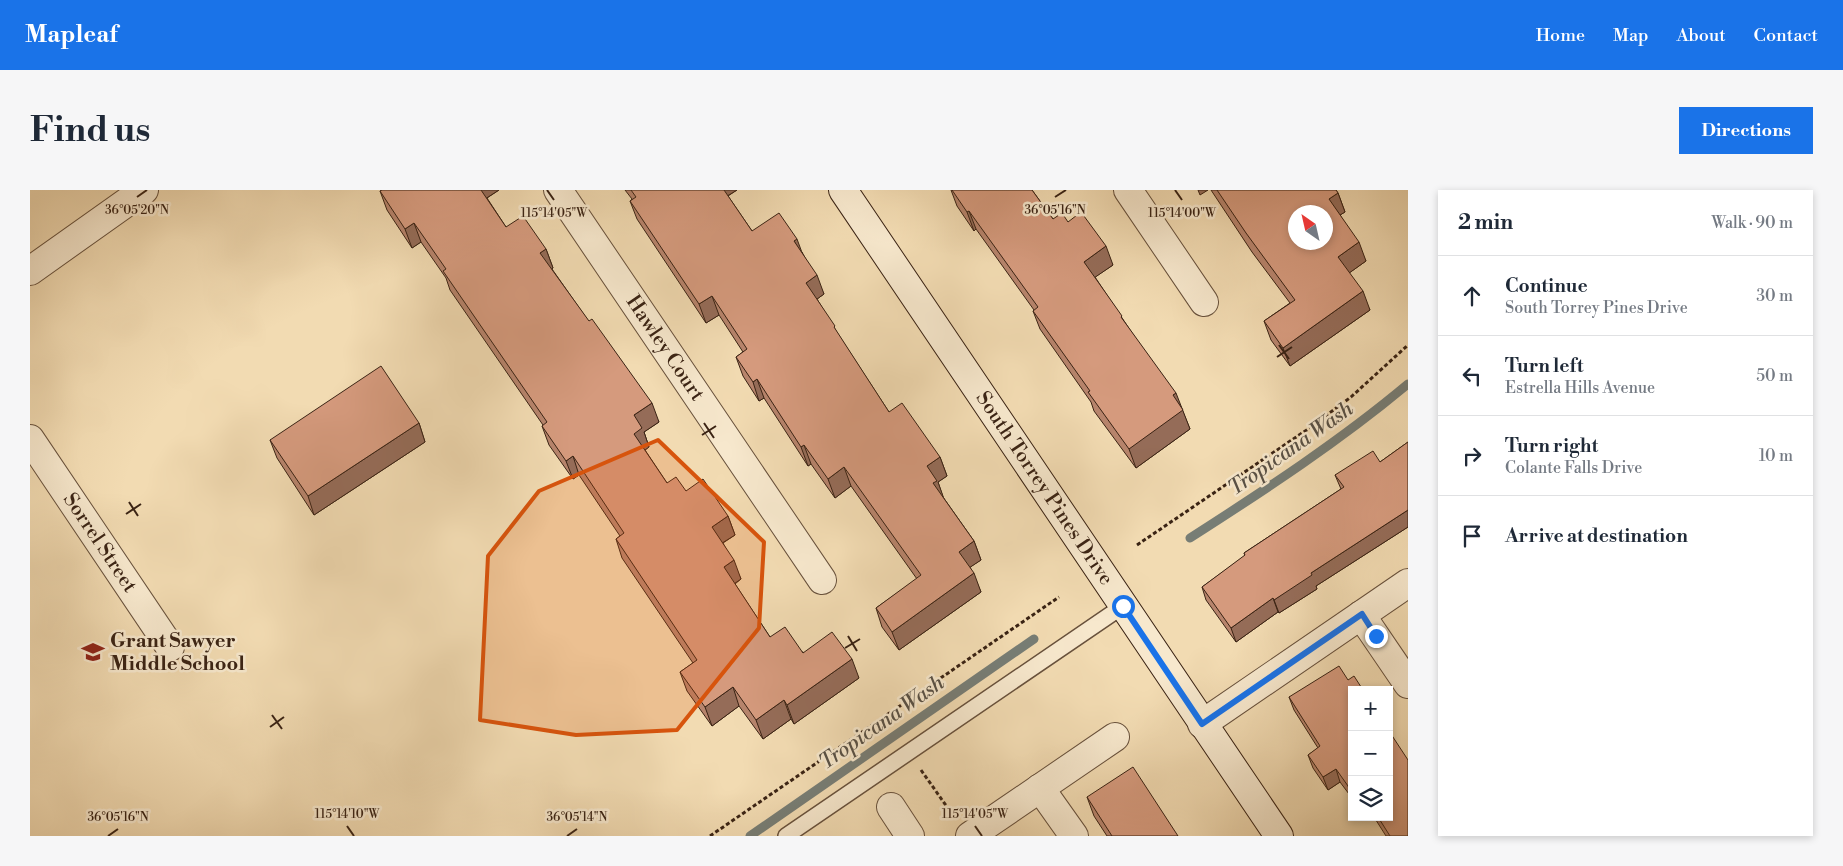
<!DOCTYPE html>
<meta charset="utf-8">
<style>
:root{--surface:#fff;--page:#f6f6f7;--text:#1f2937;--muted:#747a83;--line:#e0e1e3;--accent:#1a73e8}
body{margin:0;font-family:"Libre Bodoni",serif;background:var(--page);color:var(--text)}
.controls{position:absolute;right:15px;bottom:15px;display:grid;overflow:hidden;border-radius:0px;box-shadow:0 2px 8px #0003}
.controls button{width:45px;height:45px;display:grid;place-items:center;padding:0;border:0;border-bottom:1px solid var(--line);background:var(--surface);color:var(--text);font:25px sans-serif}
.compass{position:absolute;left:1258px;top:15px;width:45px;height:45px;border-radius:50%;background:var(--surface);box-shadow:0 2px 8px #0003;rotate:326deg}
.stop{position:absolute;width:15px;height:15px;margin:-11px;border:4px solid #1a73e8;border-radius:50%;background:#fff}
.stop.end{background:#1a73e8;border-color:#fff;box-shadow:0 1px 5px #0008}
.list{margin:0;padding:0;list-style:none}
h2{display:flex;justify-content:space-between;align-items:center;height:65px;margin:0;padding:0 20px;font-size:21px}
h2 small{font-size:16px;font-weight:400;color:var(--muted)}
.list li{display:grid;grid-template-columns:32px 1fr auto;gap:15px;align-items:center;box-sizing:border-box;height:80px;padding:0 20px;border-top:1px solid var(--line)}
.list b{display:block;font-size:19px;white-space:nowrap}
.list p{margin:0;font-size:16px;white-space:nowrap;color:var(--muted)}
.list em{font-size:16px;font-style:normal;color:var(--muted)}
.icon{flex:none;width:28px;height:28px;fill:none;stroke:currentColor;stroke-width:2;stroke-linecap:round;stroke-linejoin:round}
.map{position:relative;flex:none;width:1378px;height:646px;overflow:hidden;border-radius:0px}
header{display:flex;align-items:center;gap:30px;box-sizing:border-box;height:70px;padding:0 25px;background:var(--accent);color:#fff}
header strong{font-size:24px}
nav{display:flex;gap:28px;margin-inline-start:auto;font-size:18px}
.intro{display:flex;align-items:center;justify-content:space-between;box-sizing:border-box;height:120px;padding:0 30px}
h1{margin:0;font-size:35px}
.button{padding:12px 22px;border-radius:0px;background:var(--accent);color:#fff;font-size:18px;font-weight:700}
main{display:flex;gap:30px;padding:0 30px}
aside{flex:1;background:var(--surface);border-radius:0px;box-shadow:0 2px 8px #0003}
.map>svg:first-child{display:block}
</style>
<header>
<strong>Mapleaf</strong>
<nav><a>Home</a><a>Map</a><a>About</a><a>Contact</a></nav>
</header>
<div class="intro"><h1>Find us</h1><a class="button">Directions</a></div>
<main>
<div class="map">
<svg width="1378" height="646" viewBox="0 0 1378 646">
<rect width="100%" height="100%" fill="#f2dbb2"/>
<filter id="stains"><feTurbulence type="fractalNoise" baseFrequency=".004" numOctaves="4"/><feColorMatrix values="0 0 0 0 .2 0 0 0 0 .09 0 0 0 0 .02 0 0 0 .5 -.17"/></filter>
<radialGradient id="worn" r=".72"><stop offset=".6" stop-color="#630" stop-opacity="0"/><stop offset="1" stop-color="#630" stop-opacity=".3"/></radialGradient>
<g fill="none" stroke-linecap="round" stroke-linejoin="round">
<!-- stream -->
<path stroke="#777d75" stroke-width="9" d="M 1160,348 C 1235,300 1310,251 1378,194
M 720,646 L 1004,449"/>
<defs>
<path id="lane" d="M 756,646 L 1093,416"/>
<g id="street">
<path id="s1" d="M 528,0 L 792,390"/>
<path d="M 1098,0 L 1174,112"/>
<path d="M 0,81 L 114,0"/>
<path id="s2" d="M 0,249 L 140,457"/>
<path d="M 1331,425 L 1378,494"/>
<path d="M 1172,534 L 1378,393"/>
<path d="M 1010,598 L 1044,646"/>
<path d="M 861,617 L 880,646"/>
<path d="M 940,646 L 1085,547"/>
</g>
<g id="secondary">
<path id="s3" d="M 813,0 L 1249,646"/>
</g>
</defs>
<!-- lane casing -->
<use href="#lane" stroke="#68513c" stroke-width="18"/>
<!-- street casing -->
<use href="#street" stroke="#68513c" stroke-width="30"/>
<!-- secondary casing -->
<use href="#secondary" stroke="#3a2314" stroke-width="30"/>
<!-- path -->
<path stroke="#3a2314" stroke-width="3" stroke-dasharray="4 2.5" stroke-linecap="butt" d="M 1107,355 L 1278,239 L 1321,207 L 1378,155
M 891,580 L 922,624
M 680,646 L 1029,407"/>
<!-- lane -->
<use href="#lane" stroke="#f7e8cd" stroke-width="15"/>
<!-- street -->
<use href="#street" stroke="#f7e8cd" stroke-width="28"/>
<!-- secondary -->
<use href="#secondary" stroke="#f7e8cd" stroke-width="28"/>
</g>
<!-- wall -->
<path fill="#b7846c" stroke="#3a2314" d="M 352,0 L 469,0 L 457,8 L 476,37 L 516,59 L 523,78 L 522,79 L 629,232 L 614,242 L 619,257 L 615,260 L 637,293 L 656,301 L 698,326 L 705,345 L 693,353 L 711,389 L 705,394 L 740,447 L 829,488 L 764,534 L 761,529 L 733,549 L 709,516 L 682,536 L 657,501 L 650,482 L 663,473 L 592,368 L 586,349 L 590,346 L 549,285 L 543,289 L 519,255 L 512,236 L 513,235 L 420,100 L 416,88 L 391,52 L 382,58 L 357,20 L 350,1 Z
M 595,0 L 707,0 L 698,6 L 722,41 L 772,62 L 794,104 L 787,109 L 808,144 L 859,222 L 910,267 L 917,286 L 908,292 L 913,307 L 944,351 L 951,370 L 940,377 L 951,402 L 869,460 L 852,437 L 846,418 L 887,389 L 821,296 L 805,308 L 781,274 L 778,276 L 734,208 L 729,211 L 713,186 L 706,167 L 713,162 L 689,125 L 676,133 L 607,29 L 600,11 L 602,9 Z
M 921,0 L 1002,0 L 1023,29 L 1038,32 L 1083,75 L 1065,87 L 1151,217 L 1160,239 L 1106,278 L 1064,221 L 1061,212 L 1010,139 L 1003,121 L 1004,120 L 946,39 L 944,41 L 927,16 Z
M 1181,0 L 1306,0 L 1308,3 L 1315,22 L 1310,25 L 1336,71 L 1319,83 L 1340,120 L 1260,176 L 1241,150 L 1234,131 L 1260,113 L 1222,62 Z
M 389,233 L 395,252 L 284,325 L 247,268 L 240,250 Z
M 1378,252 L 1378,337 L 1286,396 L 1287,399 L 1249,423 L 1248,422 L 1206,452 L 1176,410 L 1172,397 L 1215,366 L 1214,363 L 1311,299 L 1305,285 L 1350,272 Z
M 1322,500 L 1322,608 L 1310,592 L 1298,600 L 1283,578 L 1278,565 L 1288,558 L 1264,520 L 1259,507 Z
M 1057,607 L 1148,646 L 1077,646 L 1064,626 Z
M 1344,627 L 1359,627 L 1378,646 L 1356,646 Z"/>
<!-- shaded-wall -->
<path fill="#956c58" stroke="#3a2314" d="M 449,0 L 469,0 L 452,11 Z
M 691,0 L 707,0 L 694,8 Z
M 1168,0 L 1178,0 L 1170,5 Z
M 1308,3 L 1315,22 L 1305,28 L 1299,9 Z
M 939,21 L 946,39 L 944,41 L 937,22 Z
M 384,33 L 391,52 L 382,58 L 375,39 Z
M 767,49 L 774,68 L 764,51 Z
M 1329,52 L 1336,71 L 1315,86 L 1308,67 Z
M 1076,56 L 1083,75 L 1061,90 L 1054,72 Z
M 516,59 L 523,78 L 517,82 L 510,63 Z
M 787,85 L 794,104 L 783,112 L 776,93 Z
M 1333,101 L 1340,120 L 1260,176 L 1253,158 Z
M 682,106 L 689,125 L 676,133 L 669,114 Z
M 727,189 L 734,208 L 729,211 L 723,192 Z
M 1146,203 L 1160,239 L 1106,278 L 1099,259 L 1143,205 Z
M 622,213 L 629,232 L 614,242 L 619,257 L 611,263 L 604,244 L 604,225 Z
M 389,233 L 395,252 L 284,325 L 278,306 Z
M 774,255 L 781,274 L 778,276 L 771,257 Z
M 543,266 L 549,285 L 543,289 L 536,271 Z
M 910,267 L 917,286 L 908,292 L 914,309 L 910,312 L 897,276 Z
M 814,277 L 821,296 L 805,308 L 798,289 Z
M 1378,320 L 1378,337 L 1286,396 L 1287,399 L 1249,423 L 1244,410 L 1281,383 Z
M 698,326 L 705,345 L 689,355 L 682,337 Z
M 944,351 L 951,370 L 936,380 L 929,362 Z
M 704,370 L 711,389 L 701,396 L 694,377 Z
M 944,383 L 951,402 L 869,460 L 862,442 Z
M 1243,408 L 1248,422 L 1206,452 L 1201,438 Z
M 822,469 L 829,488 L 764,534 L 757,515 Z
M 703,497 L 709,516 L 682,536 L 675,517 Z
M 754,510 L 761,529 L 733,549 L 726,530 Z
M 1306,579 L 1310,592 L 1298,600 L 1293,587 Z
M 1322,593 L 1322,607 L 1318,596 Z"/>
<!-- building -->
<path fill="#d59a7d" stroke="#3a2314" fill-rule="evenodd" d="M 352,0 L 451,0 L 476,37 L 493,26 L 516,59 L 510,63 L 559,131 L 562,129 L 622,213 L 604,225 L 612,238 L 604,244 L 637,293 L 646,287 L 656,301 L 673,289 L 698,326 L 682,337 L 704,370 L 694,377 L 740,447 L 755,437 L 773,463 L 802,442 L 822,469 L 757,515 L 754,510 L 726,530 L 703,497 L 675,517 L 650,482 L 667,470 L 586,349 L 594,343 L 543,266 L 536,271 L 512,236 L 517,232 L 413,81 L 416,79 L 384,33 L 375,39 L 350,1 Z
M 601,0 L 694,0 L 722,41 L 749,23 L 767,49 L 764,51 L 787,85 L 776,93 L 805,136 L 804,137 L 859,222 L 872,213 L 910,267 L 897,276 L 907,291 L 903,293 L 944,351 L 929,362 L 944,383 L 862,442 L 846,418 L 891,385 L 814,277 L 798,289 L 774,255 L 771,257 L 727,189 L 723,192 L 706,167 L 717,159 L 682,106 L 669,114 L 600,11 L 606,7 Z
M 922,0 L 1002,0 L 1023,29 L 1032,23 L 1038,32 L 1051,22 L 1076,56 L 1054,72 L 1092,126 L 1091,127 L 1146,203 L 1143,205 L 1153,220 L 1099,259 L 1058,202 L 1060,201 L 1003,121 L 1008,117 L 939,21 L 937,22 Z
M 1187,0 L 1306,0 L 1308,3 L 1299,9 L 1329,52 L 1308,67 L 1333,101 L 1253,158 L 1234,131 L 1265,110 L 1216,43 ZM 1266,22 L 1296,22 L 1296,52 L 1266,52 Z
M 351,176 L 389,233 L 278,306 L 240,250 Z
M 1378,252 L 1378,320 L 1281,383 L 1282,385 L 1244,410 L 1243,408 L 1201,438 L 1172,397 L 1215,365 L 1214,363 L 1314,297 L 1305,285 L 1343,261 L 1350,272 Z
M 1309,476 L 1318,490 L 1324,486 L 1333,500 L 1322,500 L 1322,593 L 1318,596 L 1306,579 L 1293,587 L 1278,565 L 1290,556 L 1259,507 Z
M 1359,541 L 1378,570 L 1378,646 L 1360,646 L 1348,627 L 1359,627 Z
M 1103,577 L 1148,646 L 1082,646 L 1057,607 Z"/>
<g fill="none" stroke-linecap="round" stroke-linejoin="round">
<!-- route -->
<path stroke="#1a73e8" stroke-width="6" d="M 1093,416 L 1172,534 L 1332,424 L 1346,446"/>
</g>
<!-- marked area -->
<path fill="#d7540d" fill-opacity="0.2" stroke="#d7540d" stroke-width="4" stroke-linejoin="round" d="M 628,250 L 734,352 L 729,438 L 647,540 L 546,545 L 450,530 L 458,366 L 509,301 Z"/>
<!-- ticks -->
<path fill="none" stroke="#3a2314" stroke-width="2" d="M 517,0 L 524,10M 1145,0 L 1152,10M 107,7 L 117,0M 1025,7 L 1036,0M 1249,155 L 1259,169M 1247,167 L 1262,157M 674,233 L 684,248M 672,245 L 686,236M 99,312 L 108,326M 96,324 L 111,314M 818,446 L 827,461M 815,458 L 830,449M 242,525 L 252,539M 240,537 L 254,527M 317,636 L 324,646M 945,636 L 952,646M 78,646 L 88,639M 537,646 L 547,639"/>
<!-- icons -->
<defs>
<symbol id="school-bare" viewBox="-9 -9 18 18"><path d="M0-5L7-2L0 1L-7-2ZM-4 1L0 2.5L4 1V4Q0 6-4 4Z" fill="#8f2418" stroke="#f7e8cd" stroke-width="2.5" paint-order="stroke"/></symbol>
</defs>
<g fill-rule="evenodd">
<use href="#school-bare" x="47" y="446" width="32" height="32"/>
</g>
<g text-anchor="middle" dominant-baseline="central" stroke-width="5" stroke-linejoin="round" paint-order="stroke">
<!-- street labels -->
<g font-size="20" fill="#3a2314" stroke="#f7e8cd">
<text stroke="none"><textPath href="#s1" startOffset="191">Hawley Court</textPath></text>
<text stroke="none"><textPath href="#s3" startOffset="360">South Torrey Pines Drive</textPath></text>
<text stroke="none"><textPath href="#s2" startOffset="125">Sorrel Street</textPath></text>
</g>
<!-- poi labels -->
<g font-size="20" font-weight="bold" fill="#3a2314" stroke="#f7e8cd" text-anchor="start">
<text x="80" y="451">Grant Sawyer<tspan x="80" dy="23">Middle School</tspan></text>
</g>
<!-- water labels -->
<g font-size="21" font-style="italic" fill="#585045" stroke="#f7e8cd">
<text transform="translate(1261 259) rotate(-35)">Tropicana Wash</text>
<text transform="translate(852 533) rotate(-35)">Tropicana Wash</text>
</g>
</g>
<g font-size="12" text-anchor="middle" fill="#3a2314" stroke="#f7e8cd" stroke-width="5" stroke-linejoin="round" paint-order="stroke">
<text x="107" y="24">36°05'20"N</text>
<text x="1025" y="24">36°05'16"N</text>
<text x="524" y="27">115°14'05"W</text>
<text x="1152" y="27">115°14'00"W</text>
<text x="317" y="628">115°14'10"W</text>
<text x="945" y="628">115°14'05"W</text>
<text x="88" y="631">36°05'16"N</text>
<text x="547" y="631">36°05'14"N</text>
</g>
<rect width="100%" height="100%" filter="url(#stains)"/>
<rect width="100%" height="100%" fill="url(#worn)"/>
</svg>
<div class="controls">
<button>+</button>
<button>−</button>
<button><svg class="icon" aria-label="layers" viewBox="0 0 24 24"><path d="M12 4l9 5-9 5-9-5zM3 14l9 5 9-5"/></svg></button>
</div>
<svg class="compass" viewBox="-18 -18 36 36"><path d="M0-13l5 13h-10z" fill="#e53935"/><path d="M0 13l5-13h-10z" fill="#747a83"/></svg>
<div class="stop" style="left:1093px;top:416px"></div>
<div class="stop end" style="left:1346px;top:446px"></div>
</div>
<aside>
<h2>2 min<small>Walk · 90 m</small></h2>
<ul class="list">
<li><svg class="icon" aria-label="ahead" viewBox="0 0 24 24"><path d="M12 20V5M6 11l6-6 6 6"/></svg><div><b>Continue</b><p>South Torrey Pines Drive</p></div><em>30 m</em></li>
<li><svg class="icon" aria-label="left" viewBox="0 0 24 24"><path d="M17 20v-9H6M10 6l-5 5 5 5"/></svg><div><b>Turn left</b><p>Estrella Hills Avenue</p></div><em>50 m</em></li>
<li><svg class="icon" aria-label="right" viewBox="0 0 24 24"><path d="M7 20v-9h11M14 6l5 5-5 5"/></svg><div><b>Turn right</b><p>Colante Falls Drive</p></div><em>10 m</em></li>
<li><svg class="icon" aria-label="arrive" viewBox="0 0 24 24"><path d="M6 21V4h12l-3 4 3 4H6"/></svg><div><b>Arrive at destination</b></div></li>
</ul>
</aside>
</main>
